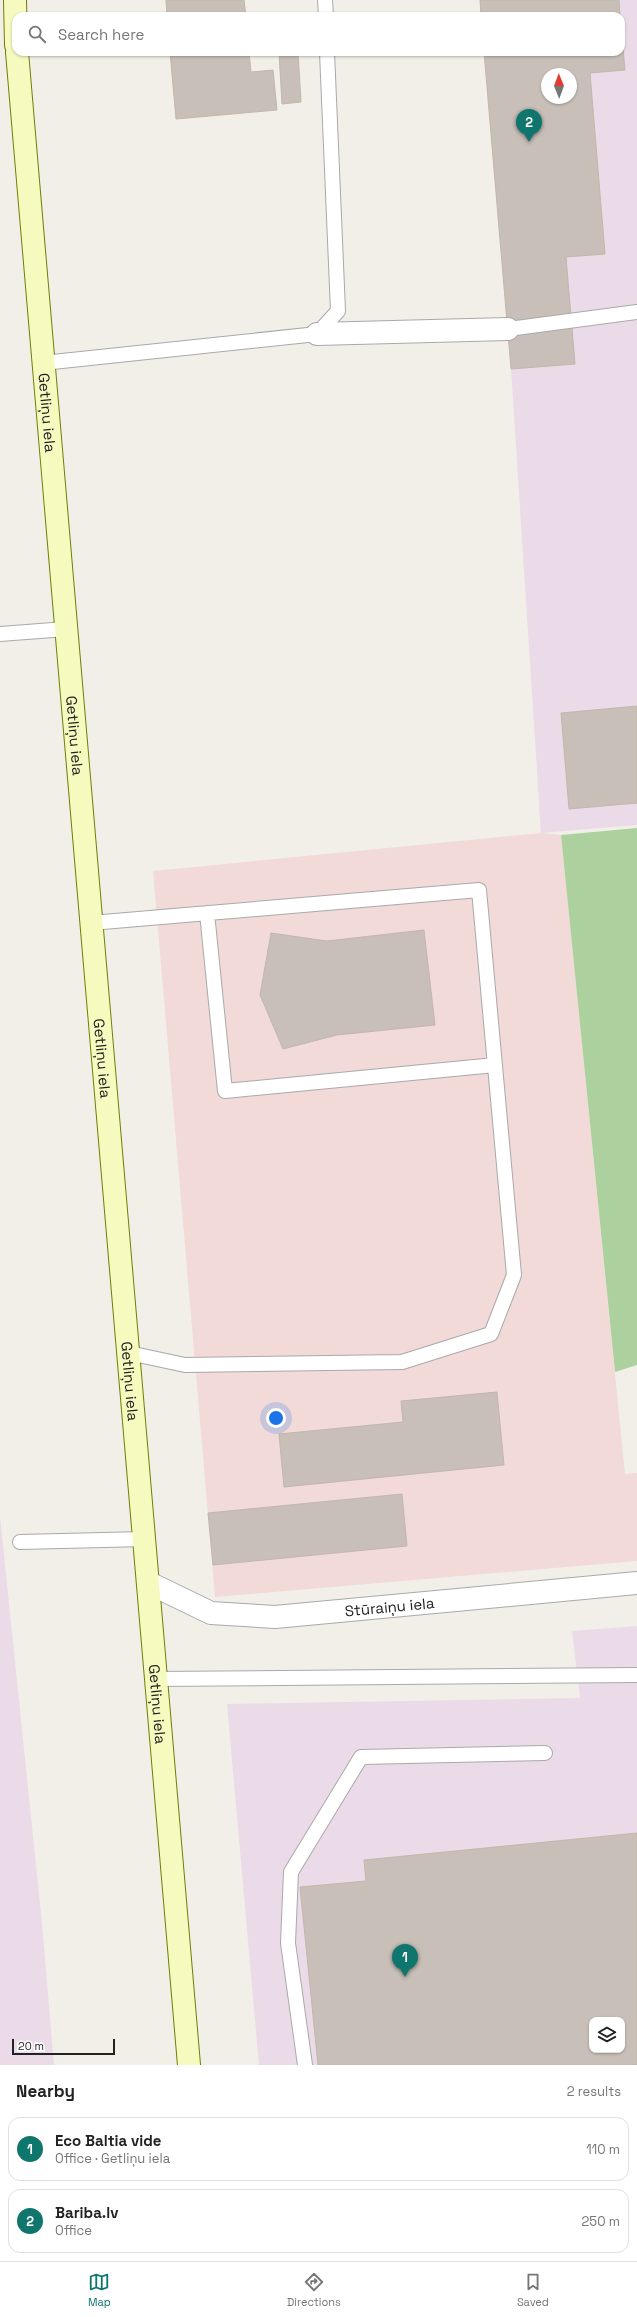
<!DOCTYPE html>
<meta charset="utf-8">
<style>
:root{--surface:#fff;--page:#f2f2f2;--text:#222;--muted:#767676;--line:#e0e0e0;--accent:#0f766e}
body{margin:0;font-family:"Space Grotesk",sans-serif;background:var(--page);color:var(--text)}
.controls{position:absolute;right:12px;bottom:12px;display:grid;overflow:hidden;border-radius:8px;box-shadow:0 1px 3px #0004}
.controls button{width:36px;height:36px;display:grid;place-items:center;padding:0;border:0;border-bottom:1px solid var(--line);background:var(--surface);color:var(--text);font:20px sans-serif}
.compass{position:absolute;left:541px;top:68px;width:36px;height:36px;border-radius:50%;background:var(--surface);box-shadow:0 1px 3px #0004;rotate:359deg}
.scale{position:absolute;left:12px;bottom:10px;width:103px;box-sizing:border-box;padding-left:4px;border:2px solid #222;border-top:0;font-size:11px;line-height:14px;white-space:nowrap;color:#222;-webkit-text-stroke:3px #fff;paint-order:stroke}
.you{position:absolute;left:276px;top:1418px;width:14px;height:14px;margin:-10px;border:3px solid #fff;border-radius:50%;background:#1a73e8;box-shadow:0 0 0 6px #1a73e833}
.badge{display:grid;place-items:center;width:26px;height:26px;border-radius:50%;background:var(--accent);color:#fff;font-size:13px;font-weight:700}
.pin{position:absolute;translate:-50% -33px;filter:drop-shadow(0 1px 2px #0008)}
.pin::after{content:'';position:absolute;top:21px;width:14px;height:12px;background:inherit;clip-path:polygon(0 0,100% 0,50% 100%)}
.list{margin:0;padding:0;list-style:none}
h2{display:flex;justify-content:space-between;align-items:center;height:52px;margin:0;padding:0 16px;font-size:17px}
h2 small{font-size:13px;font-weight:400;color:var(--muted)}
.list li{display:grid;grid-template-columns:26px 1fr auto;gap:12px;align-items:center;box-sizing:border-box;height:64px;margin:0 8px 8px;padding:0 8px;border:1px solid var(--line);border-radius:12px}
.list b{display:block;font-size:15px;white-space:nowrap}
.list p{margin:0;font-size:13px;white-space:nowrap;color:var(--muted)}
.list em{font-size:13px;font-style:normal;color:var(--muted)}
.icon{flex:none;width:22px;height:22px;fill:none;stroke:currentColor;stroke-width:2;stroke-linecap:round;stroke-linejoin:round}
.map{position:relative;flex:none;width:637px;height:2065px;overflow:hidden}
.search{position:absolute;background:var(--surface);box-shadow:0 1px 3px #0004;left:12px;right:12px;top:12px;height:44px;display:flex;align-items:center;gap:10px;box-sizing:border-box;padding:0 14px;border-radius:12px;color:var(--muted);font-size:15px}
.sheet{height:196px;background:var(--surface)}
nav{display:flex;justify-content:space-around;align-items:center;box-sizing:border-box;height:56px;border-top:1px solid var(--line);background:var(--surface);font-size:11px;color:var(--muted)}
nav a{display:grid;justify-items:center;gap:2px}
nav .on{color:var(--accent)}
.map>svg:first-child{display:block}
</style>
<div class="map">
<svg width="637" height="2065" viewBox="0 0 637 2065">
<rect width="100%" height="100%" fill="#f2efe9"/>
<!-- commercial -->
<path fill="#f2dad9" d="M 541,833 L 561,835 L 625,1474 L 637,1473 L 637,1561 L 215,1597 L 153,871 Z"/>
<!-- industrial -->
<path fill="#ebdbe8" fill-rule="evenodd" d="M 480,0 L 637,0 L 637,825 L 541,833 L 511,369 L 484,52 L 621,52 L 621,16 L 481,16 ZM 547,74 L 571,74 L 571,98 L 547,98 Z
M 0,1516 L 42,1923 L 54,2065 L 0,2065 Z
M 637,1626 L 637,2065 L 259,2065 L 227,1704 L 580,1698 L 572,1631 ZM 592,2020 L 622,2020 L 622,2050 L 592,2050 Z"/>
<!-- forest -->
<path fill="#add19e" d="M 637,828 L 637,1365 L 615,1372 L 561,835 Z"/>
<!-- building -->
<path fill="#c7bfb8" stroke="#c4b6ab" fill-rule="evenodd" d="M 166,0 L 244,0 L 246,16 L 167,16 Z
M 480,0 L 619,0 L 620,16 L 481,16 Z
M 621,27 L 625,70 L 590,73 L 605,254 L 566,257 L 575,364 L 511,369 L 484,52 L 621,52 ZM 547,74 L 571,74 L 571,98 L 547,98 Z
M 170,52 L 249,52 L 251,72 L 273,70 L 277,110 L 176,119 Z
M 279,52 L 298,52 L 301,102 L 282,104 Z
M 637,706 L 637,803 L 569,809 L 561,713 Z
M 424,930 L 435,1025 L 337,1035 L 283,1049 L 260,995 L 271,933 L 327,941 Z
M 497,1392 L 504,1465 L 284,1487 L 279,1434 L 403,1422 L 401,1401 Z
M 402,1494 L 407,1546 L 213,1565 L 208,1513 Z
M 637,1833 L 637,2065 L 318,2065 L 300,1887 L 366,1881 L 364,1860 ZM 592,2020 L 622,2020 L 622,2050 L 592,2050 Z"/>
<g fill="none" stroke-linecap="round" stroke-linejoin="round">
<defs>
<path id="lane" d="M 325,0 L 326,16
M 508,329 L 637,312
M 43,363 L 317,334 L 338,311 L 327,52
M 0,634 L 66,629
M 207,913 L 225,1091 L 495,1065
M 91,923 L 479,890 L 514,1275 L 491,1334 L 402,1362 L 185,1365 L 129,1353
M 20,1542 L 145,1539
M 154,1679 L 637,1675
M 305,2065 L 288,1943 L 291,1872 L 361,1757 L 545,1753"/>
<g id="street">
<path d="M 317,334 L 508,329"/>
<path id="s1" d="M 149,1583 L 211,1613 L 275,1617 L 637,1583"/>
</g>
<g id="secondary">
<path d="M 15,0 L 16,45"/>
<path id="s2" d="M 17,52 L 189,2065"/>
</g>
</defs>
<!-- lane casing -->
<use href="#lane" stroke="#a9a9a9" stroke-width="16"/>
<!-- street casing -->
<use href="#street" stroke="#a9a9a9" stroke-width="24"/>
<!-- secondary casing -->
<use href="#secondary" stroke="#707d05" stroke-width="24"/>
<!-- lane -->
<use href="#lane" stroke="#fff" stroke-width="14"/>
<!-- street -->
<use href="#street" stroke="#fff" stroke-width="22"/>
<!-- secondary -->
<use href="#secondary" stroke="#f7fabf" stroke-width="22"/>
</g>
<g text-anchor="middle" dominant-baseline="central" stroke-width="3" stroke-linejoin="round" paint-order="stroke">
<!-- street labels -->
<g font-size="15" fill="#222" stroke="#fff">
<text stroke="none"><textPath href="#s2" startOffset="362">Getliņu iela</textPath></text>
<text stroke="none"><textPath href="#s2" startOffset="686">Getliņu iela</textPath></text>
<text stroke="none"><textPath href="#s2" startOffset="1010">Getliņu iela</textPath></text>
<text stroke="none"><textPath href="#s2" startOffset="1334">Getliņu iela</textPath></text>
<text stroke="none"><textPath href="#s1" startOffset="248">Stūraiņu iela</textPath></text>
<text stroke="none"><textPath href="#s2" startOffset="1658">Getliņu iela</textPath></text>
</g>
</g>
</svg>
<div class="controls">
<button><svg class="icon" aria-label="layers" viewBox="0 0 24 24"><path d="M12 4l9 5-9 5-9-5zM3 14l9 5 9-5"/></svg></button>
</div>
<svg class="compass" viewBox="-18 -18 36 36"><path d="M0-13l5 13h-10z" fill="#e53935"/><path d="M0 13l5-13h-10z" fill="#767676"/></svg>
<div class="scale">20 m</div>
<div class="you"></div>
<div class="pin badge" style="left:405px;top:1977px">1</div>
<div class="pin badge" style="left:529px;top:142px">2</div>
<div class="search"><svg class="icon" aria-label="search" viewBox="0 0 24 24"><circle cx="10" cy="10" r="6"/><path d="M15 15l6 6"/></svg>Search here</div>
</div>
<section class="sheet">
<h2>Nearby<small>2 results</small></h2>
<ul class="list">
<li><span class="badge">1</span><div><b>Eco Baltia vide</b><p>Office · Getliņu iela</p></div><em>110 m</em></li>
<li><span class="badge">2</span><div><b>Bariba.lv</b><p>Office</p></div><em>250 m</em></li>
</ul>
</section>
<nav>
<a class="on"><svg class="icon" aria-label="map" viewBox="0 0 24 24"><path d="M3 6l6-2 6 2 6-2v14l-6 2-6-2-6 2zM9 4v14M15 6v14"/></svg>Map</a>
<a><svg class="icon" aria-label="directions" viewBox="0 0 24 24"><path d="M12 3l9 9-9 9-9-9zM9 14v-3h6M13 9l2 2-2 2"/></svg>Directions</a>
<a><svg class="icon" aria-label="saved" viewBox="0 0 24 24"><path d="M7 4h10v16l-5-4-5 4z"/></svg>Saved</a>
</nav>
